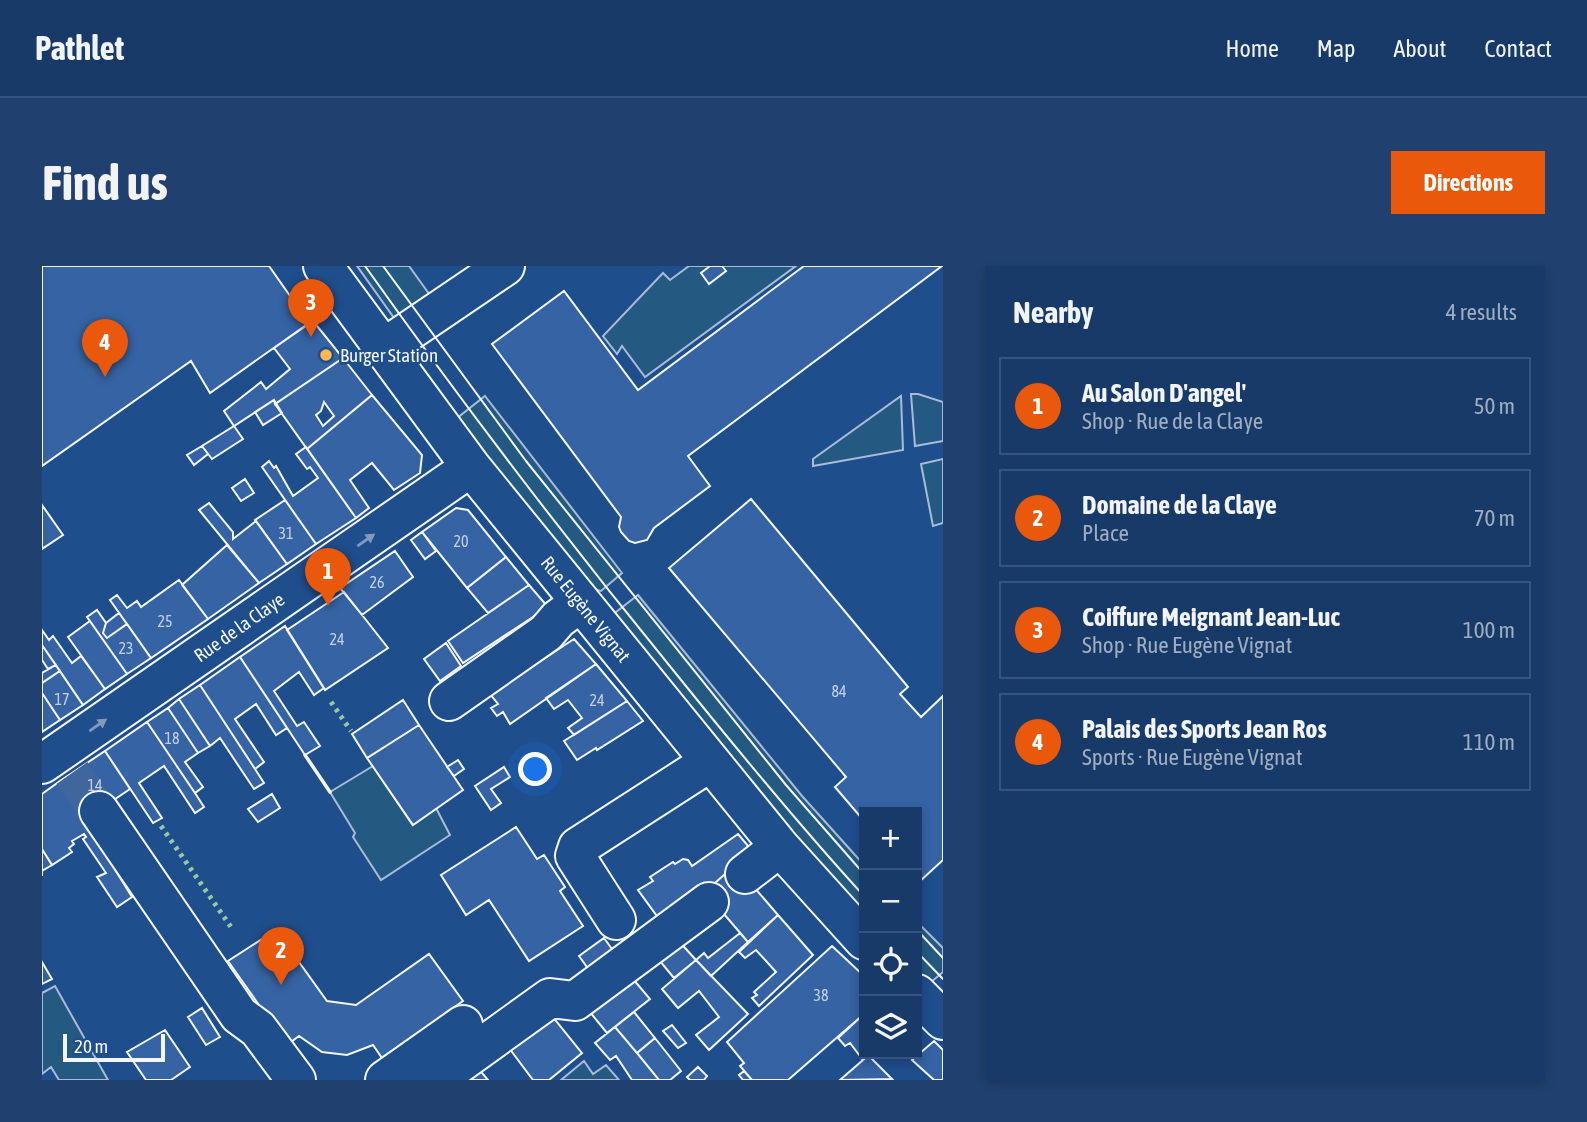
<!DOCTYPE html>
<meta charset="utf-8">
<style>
:root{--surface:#173a69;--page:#20416f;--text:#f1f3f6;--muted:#9eadc0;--line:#36547d;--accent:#ea580c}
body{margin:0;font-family:"Asap Condensed",sans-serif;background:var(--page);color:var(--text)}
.controls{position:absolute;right:21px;bottom:21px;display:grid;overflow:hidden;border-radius:0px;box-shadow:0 4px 10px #0003}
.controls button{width:63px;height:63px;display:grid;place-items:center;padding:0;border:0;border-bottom:2px solid var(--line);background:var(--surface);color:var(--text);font:35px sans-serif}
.scale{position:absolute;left:21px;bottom:18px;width:102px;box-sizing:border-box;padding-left:7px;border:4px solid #f2f6ff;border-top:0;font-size:19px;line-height:24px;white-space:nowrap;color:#f2f6ff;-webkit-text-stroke:5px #1f4e8c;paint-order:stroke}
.you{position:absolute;left:494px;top:504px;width:24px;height:24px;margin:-18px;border:5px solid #fff;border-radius:50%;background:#1a73e8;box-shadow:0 0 0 10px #1a73e833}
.badge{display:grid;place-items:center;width:46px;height:46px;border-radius:50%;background:var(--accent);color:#fff;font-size:23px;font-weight:700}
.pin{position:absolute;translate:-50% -58px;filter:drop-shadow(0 2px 4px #0008)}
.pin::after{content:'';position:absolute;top:37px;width:24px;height:21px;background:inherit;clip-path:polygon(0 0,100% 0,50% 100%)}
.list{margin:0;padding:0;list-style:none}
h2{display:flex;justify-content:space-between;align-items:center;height:91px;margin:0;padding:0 28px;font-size:30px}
h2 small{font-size:23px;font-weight:400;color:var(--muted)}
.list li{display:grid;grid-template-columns:46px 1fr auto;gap:21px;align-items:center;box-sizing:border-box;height:98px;margin:0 14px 14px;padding:0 14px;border:2px solid var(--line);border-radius:0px}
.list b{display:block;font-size:26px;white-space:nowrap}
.list p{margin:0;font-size:23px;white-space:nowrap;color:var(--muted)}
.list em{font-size:23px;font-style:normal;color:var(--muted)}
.icon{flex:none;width:38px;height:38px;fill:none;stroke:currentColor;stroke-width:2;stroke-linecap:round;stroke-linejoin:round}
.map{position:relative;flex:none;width:901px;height:814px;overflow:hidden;border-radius:0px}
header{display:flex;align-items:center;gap:42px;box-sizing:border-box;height:98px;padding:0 35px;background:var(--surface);border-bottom:2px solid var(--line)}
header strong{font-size:33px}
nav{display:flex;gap:38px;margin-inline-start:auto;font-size:24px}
.intro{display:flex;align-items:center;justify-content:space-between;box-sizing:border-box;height:168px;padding:0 42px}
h1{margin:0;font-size:49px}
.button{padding:18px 32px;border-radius:0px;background:var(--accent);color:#fff;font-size:24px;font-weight:700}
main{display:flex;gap:42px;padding:0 42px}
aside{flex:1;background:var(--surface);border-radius:0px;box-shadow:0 4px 10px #0003}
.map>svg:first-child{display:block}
</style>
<header>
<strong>Pathlet</strong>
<nav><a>Home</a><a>Map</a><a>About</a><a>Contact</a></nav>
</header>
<div class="intro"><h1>Find us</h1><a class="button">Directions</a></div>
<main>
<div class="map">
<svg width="901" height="814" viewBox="0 0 901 814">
<rect width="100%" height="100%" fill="#1f4e8c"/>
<!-- green -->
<path fill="#245a82" stroke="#a8bbd7" stroke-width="2" d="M 315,0 L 367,0 L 390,32 L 355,56 Z
M 647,0 L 754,0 L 603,111 L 580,80 L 575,88 L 561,70 L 621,7 L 628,14 Z
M 869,128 L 876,128 L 901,136 L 901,175 L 873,180 Z
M 443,130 L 580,307 L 559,325 L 551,323 L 414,153 Z
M 859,130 L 861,184 L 771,200 L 771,193 Z
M 901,193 L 901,257 L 891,260 L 879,198 Z
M 596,329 L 760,530 L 822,599 L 822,649 L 734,550 L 573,352 L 574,346 Z
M 331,500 L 370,558 L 394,542 L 408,569 L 339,614 L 311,571 L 313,567 L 288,526 Z
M 875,656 L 901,682 L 901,706 L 888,717 L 875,704 Z
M 13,720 L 66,814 L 17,814 L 9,801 L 0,808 L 0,727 Z
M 542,795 L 551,808 L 564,799 L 577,814 L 519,814 Z"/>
<!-- building -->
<path fill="#3563a3" stroke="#f2f6ff" stroke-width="2" fill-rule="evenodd" d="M 0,0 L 227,0 L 267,57 L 168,127 L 149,95 L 0,200 Z
M 668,0 L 680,0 L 684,5 L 667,18 L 659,7 Z
M 762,0 L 900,0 L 646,190 L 668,220 L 612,262 L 605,274 L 593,277 L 587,275 L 579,266 L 577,261 L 579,251 L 450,78 L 522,25 L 596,124 Z
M 271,55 L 301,92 L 233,138 L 232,134 L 192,160 L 182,145 L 219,116 L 224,123 L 248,103 L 232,82 Z
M 301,92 L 330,129 L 265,183 L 233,138 ZM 282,136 L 292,150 L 281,160 L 274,149 L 279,145 Z
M 330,129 L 380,189 L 378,207 L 352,224 L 330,197 L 308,214 L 327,242 L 314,252 L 265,183 Z
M 232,134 L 240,147 L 221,159 L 213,146 Z
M 192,160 L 201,173 L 170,193 L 160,180 Z
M 160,180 L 166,188 L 152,199 L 145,189 Z
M 264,181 L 314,252 L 274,278 L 220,201 L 227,195 L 232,202 L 234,200 L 251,230 L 276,212 L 268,201 L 265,203 L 254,188 Z
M 203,213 L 212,227 L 199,235 L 190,222 Z
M 709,233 L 866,421 L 858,428 L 879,451 L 901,430 L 901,594 L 876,617 L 875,546 L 822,546 L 822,555 L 793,521 L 804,511 L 627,302 Z
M 243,234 L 274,278 L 245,298 L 213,254 Z
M 167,237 L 191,266 L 191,273 L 214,255 L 245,298 L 217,317 L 157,244 Z
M 0,239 L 21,269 L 0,283 Z
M 414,242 L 426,244 L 464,291 L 425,322 L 380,266 Z
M 380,266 L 394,285 L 383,293 L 369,274 Z
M 185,279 L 217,317 L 166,353 L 140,319 Z
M 353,285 L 371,311 L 320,349 L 298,322 Z
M 464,291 L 487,319 L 446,347 L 425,322 Z
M 137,314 L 166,353 L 109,392 L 68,334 L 75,329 L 85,342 L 95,335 L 99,341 Z
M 487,319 L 506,341 L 421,397 L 406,375 Z
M 302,326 L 346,382 L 283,424 L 245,364 Z
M 55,344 L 64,357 L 61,367 L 65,372 L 85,358 L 109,392 L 85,408 L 45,351 Z
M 77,347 L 85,358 L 65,372 L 61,367 L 64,357 Z
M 48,355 L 85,408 L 63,423 L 26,371 Z
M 243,360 L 282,422 L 272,429 L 257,406 L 232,425 L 255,460 L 262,456 L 278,480 L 263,489 L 198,391 Z
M 0,364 L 7,374 L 11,370 L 30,397 L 39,390 L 63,423 L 41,439 L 0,379 Z
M 532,373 L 554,398 L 468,458 L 461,446 L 455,450 L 449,442 L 456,438 L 448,428 Z
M 404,377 L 419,400 L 398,415 L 382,393 Z
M 0,379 L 14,399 L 6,403 L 0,394 Z
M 198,391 L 245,462 L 234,469 L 214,438 L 193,453 L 222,496 L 213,503 L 158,419 Z
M 554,398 L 585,435 L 532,469 L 526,462 L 540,452 L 526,434 L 512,443 L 504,432 Z
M 14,399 L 18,405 L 0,417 L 0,407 Z
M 18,405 L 41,439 L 18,454 L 0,427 L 0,417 Z
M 158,419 L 213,503 L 222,517 L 212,523 L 178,472 L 168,480 L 137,433 Z
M 0,427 L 18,454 L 0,466 Z
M 137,433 L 168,480 L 156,487 L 126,442 Z
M 361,434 L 377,459 L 325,492 L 310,468 Z
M 585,435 L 601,455 L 555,484 L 554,482 L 535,494 L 522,475 Z
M 126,442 L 156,487 L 143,496 L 161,521 L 153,527 L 105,456 Z
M 105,456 L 153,527 L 162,541 L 153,547 L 122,500 L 97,517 L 120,552 L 111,557 L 63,485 Z
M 377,459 L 421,524 L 371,559 L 325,492 Z
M 63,485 L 88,523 L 42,554 L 18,515 Z
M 416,494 L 422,503 L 412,510 L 405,501 Z
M 462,501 L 468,511 L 449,523 L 459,537 L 449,544 L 433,520 Z
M 18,515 L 90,631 L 75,641 L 55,611 L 64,607 L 41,573 L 44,571 L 42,568 L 30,575 L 32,578 L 27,582 L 30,586 L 10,599 L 0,583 L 0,528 Z
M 230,528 L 238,542 L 216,556 L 206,543 Z
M 474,561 L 495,593 L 502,589 L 523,621 L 518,625 L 541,660 L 487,695 L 447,634 L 424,649 L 399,609 Z
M 696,568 L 712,587 L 693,599 L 663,626 L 620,657 L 596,624 L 611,615 L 608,611 L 631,596 L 633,598 L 641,593 L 646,594 L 650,600 Z
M 0,583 L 10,599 L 0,605 L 0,610 Z
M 693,599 L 736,649 L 706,676 L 663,626 Z
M 736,649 L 771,689 L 717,740 L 710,732 L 715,729 L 712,726 L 734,706 L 714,684 L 703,692 L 697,686 Z
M 234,664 L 285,735 L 314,739 L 387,688 L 421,735 L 340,792 L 331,779 L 305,789 L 280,786 L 257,770 L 245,779 L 186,695 Z
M 698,667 L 706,676 L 669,710 L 654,694 L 662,687 L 666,692 Z
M 562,672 L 575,690 L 550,708 L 537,690 Z
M 634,672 L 654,694 L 632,712 L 612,688 Z
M 790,680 L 822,710 L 822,748 L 746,814 L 710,814 L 698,800 L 702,797 L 685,776 Z
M 654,694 L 706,748 L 667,784 L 654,769 L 677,751 L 657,725 L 636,742 L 620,723 Z
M 0,696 L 10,713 L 0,718 Z
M 586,707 L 608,733 L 565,767 L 543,740 Z
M 160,742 L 178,771 L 164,779 L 146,751 Z
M 506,745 L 540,787 L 507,814 L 491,814 L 464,778 Z
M 592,746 L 613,772 L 595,787 L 573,761 Z
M 822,748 L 822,788 L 828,788 L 821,794 L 808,777 L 803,780 L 796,772 Z
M 630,759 L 644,777 L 636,782 L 621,765 Z
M 573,761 L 595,787 L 617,814 L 590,814 L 574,790 L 568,794 L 553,777 Z
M 123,764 L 148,801 L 129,814 L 104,814 L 85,786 Z
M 613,772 L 639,805 L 628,814 L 617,814 L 595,787 Z
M 892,775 L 901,784 L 901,814 L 892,814 L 870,794 Z
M 826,789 L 850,813 L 798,814 L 821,794 Z
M 430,795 L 446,814 L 406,814 Z
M 656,801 L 665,810 L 662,814 L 648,814 L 645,811 Z
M 702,805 L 710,814 L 701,814 L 697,809 Z"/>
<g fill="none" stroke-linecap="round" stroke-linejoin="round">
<!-- minor-tunnel -->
<path stroke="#3f679d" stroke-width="38" stroke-dasharray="38 19" stroke-linecap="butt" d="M 30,507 L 57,545"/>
<defs>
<path id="minor" d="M 281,0 L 429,201 L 738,581 L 822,674
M 342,82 L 463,0
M 407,435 L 504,367 L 516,353 L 539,336
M 0,498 L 429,201
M 57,545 L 197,749 L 216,763 L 254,814
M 703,608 L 738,581
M 574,654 L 533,590 L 536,581 L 668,496
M 875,728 L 901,754
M 343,814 L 421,759
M 394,814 L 508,732 L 533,735 L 667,636"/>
</defs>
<!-- minor casing -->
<use href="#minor" stroke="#f2f6ff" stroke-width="42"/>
<!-- minor -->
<use href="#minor" stroke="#1f4e8c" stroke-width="38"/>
<!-- tram -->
<path stroke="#f2f6ff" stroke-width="2" d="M 323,0 C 421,138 524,273 631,404 C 693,481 755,557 822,630
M 341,0 L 484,195 L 744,519 L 822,608
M 875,664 L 901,692
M 875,686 L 901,713"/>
<!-- hedge -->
<path stroke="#97c8a6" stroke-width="5" stroke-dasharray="3.5 5" stroke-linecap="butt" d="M 289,436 L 309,465
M 119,560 L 189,661"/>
<!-- wall -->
<path stroke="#f2f6ff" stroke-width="3.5" d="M 263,489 L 288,526"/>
</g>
<!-- one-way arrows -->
<defs><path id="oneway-solid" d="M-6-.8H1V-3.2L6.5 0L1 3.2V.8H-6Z" transform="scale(1.75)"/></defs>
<g fill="#7e9ac0">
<use href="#oneway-solid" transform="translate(324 274) rotate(-35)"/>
<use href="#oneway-solid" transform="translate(56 459) rotate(-35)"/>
</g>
<!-- markers -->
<circle fill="#ffb74d" stroke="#1f4e8c" stroke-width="2.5" cx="284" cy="89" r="7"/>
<g text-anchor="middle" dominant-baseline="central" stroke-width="5" stroke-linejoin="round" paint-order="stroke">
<!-- number labels -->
<g font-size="16" fill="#c3d1e8">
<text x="244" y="267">31</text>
<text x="419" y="275">20</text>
<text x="335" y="316">26</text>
<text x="123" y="355">25</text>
<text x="295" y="373">24</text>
<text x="84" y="382">23</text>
<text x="797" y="425">84</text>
<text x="20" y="433">17</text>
<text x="555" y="434">24</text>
<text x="130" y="472">18</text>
<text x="53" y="519">14</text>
<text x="779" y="729">38</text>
</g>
<!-- poi labels -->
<g font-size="19" fill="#f2f6ff" stroke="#1f4e8c" text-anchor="start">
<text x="298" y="89">Burger Station</text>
</g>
<!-- street labels -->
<g font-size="19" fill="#f2f6ff" stroke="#1f4e8c">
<text transform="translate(544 343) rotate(51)">Rue Eugène Vignat</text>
<text transform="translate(197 361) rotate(-35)">Rue de la Claye</text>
</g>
</g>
</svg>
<div class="controls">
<button>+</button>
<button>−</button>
<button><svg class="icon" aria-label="locate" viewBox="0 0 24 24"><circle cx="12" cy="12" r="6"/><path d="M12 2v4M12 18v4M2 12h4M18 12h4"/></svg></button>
<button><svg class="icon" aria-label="layers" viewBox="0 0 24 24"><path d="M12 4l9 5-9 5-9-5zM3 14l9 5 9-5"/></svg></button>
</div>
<div class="scale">20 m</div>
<div class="you"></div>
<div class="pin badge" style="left:286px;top:340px">1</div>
<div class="pin badge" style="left:239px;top:719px">2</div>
<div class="pin badge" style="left:269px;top:71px">3</div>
<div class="pin badge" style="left:63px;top:111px">4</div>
</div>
<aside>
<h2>Nearby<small>4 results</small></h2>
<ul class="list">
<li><span class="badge">1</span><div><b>Au Salon D'angel'</b><p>Shop · Rue de la Claye</p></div><em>50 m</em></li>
<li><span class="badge">2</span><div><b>Domaine de la Claye</b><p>Place</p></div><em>70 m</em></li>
<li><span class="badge">3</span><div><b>Coiffure Meignant Jean-Luc</b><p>Shop · Rue Eugène Vignat</p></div><em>100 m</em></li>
<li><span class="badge">4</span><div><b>Palais des Sports Jean Ros</b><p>Sports · Rue Eugène Vignat</p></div><em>110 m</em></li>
</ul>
</aside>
</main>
